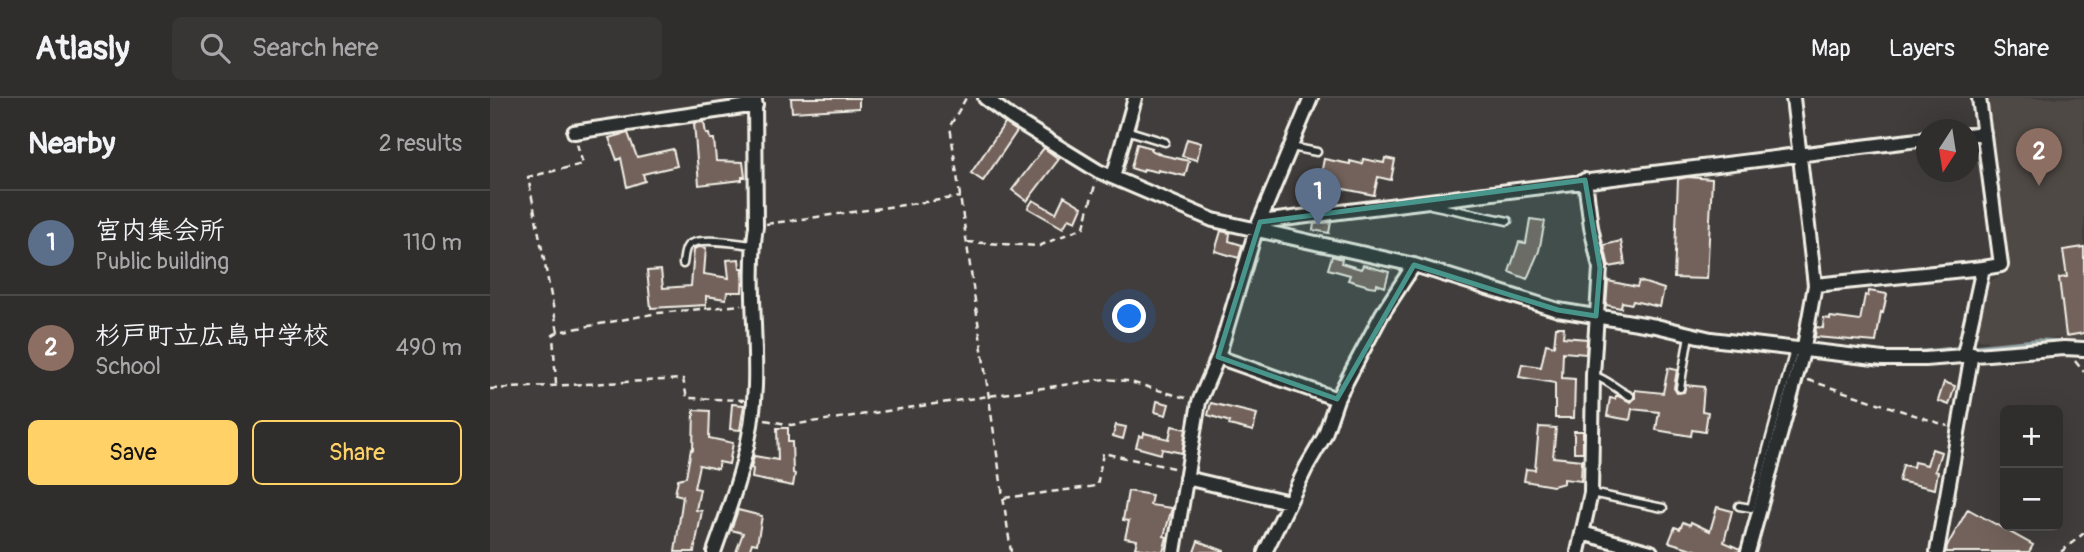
<!DOCTYPE html>
<meta charset="utf-8">
<style>
:root{--surface:#302e2d;--page:#383635;--text:#f1f3f6;--muted:#a8a8aa;--line:#4b4a49;--accent:#ffd166}
body{margin:0;font-family:Pangolin,"Klee One",sans-serif;background:var(--page);color:var(--text)}
.controls{position:absolute;right:21px;bottom:21px;display:grid;overflow:hidden;border-radius:10px;box-shadow:0 7px 28px #0002}
.controls button{width:63px;height:63px;display:grid;place-items:center;padding:0;border:0;border-bottom:2px solid var(--line);background:var(--surface);color:var(--text);font:35px sans-serif}
.compass{position:absolute;left:1426px;top:21px;width:63px;height:63px;border-radius:50%;background:var(--surface);box-shadow:0 7px 28px #0002;rotate:192deg}
.you{position:absolute;left:640px;top:219px;width:24px;height:24px;margin:-18px;border:5px solid #fff;border-radius:50%;background:#1a73e8;box-shadow:0 0 0 10px #1a73e833}
.badge{display:grid;place-items:center;width:46px;height:46px;border-radius:50%;background:var(--accent);color:#fff;font-size:23px;font-weight:700}
.pin{position:absolute;translate:-50% -58px;filter:drop-shadow(0 2px 4px #0008)}
.pin::after{content:'';position:absolute;top:37px;width:24px;height:21px;background:inherit;clip-path:polygon(0 0,100% 0,50% 100%)}
.list{margin:0;padding:0;list-style:none}
h2{display:flex;justify-content:space-between;align-items:center;height:91px;margin:0;padding:0 28px;font-size:30px}
h2 small{font-size:23px;font-weight:400;color:var(--muted)}
.list li{display:grid;grid-template-columns:46px 1fr auto;gap:21px;align-items:center;box-sizing:border-box;height:105px;padding:0 28px;border-top:2px solid var(--line)}
.list b{display:block;font-size:26px;white-space:nowrap}
.list p{margin:0;font-size:23px;white-space:nowrap;color:var(--muted)}
.list em{font-size:23px;font-style:normal;color:var(--muted)}
.actions{display:flex;gap:14px;padding:21px 28px}
.actions a{flex:1;padding:16px 0;border:2px solid var(--accent);border-radius:10px;text-align:center;font-size:24px;color:var(--accent)}
.actions .main{background:var(--accent);color:#111}
.icon{flex:none;width:38px;height:38px;fill:none;stroke:currentColor;stroke-width:2;stroke-linecap:round;stroke-linejoin:round}
.map{position:relative;flex:none;width:1594px;height:454px;overflow:hidden}
header{display:flex;align-items:center;gap:42px;box-sizing:border-box;height:98px;padding:0 35px;background:var(--surface);border-bottom:2px solid var(--line)}
header strong{font-size:33px}
nav{display:flex;gap:38px;margin-inline-start:auto;font-size:24px}
.search{width:490px;height:63px;background:var(--page);display:flex;align-items:center;gap:18px;box-sizing:border-box;padding:0 24px;border-radius:10px;color:var(--muted);font-size:26px}
main{display:flex}
aside{flex:1;background:var(--surface)}
.map>svg:first-child{display:block}
</style>
<header>
<strong>Atlasly</strong>
<div class="search"><svg class="icon" aria-label="search" viewBox="0 0 24 24"><circle cx="10" cy="10" r="6"/><path d="M15 15l6 6"/></svg>Search here</div>
<nav><a>Map</a><a>Layers</a><a>Share</a></nav>
</header>
<main>
<aside>
<h2>Nearby<small>2 results</small></h2>
<ul class="list">
<li><span class="badge" style="background:#5c6f8a">1</span><div><b>宮内集会所</b><p>Public building</p></div><em>110 m</em></li>
<li><span class="badge" style="background:#8d6e63">2</span><div><b>杉戸町立広島中学校</b><p>School</p></div><em>490 m</em></li>
</ul>
<div class="actions"><a class="main">Save</a><a>Share</a></div>
</aside>
<div class="map">
<svg width="1594" height="454" viewBox="0 0 1594 454">
<rect width="100%" height="100%" fill="#403d3c"/>
<filter id="ink" filterUnits="userSpaceOnUse"><feTurbulence type="fractalNoise" baseFrequency=".0143" numOctaves="2"/><feDisplacementMap in="SourceGraphic" scale="14" xChannelSelector="R" yChannelSelector="G"/><feConvolveMatrix kernelMatrix="1 2 1 2 8 2 1 2 1" color-interpolation-filters="sRGB"/></filter>
<g filter="url(#ink)">
<!-- built -->
<path fill="#4f4845" d="M 1494,0 L 1594,0 L 1594,241 L 1553,240 L 1498,245 L 1497,241 L 1490,242 L 1485,237 L 1496,185 L 1516,175 Z"/>
<g fill="none" stroke-linecap="round" stroke-linejoin="round">
<!-- stream -->
<path stroke="#90a0a2" stroke-width="3.5" d="M 1415,255 L 1547,242 L 1594,244"/>
</g>
<!-- building -->
<path fill="#73625b" stroke="#f4f1e8" stroke-width="2" d="M 301,0 L 369,0 L 369,10 L 302,14 Z
M 214,24 L 216,36 L 219,36 L 220,41 L 224,41 L 226,63 L 253,64 L 255,79 L 252,79 L 252,82 L 209,87 L 204,25 Z
M 515,25 L 527,33 L 493,83 L 481,75 Z
M 138,35 L 147,59 L 183,51 L 187,68 L 153,76 L 155,83 L 137,89 L 131,60 L 127,62 L 119,40 Z
M 697,41 L 711,45 L 707,62 L 692,58 Z
M 647,46 L 662,50 L 661,52 L 672,57 L 699,63 L 695,78 L 668,72 L 668,74 L 654,71 L 653,74 L 641,70 Z
M 554,50 L 569,61 L 537,103 L 522,92 Z
M 895,60 L 905,62 L 901,82 L 888,79 L 884,97 L 829,86 L 834,61 L 860,66 L 860,63 L 872,66 L 873,61 L 894,65 Z
M 1198,79 L 1222,81 L 1217,181 L 1184,180 L 1188,81 Z
M 574,98 L 592,109 L 586,123 L 579,120 L 573,130 L 538,110 L 543,102 L 566,115 Z
M 1040,121 L 1055,123 L 1049,153 L 1037,181 L 1019,174 L 1029,144 L 1036,145 Z
M 841,124 L 839,135 L 823,132 L 824,126 Z
M 731,133 L 740,135 L 739,143 L 752,147 L 749,160 L 725,153 Z
M 1131,143 L 1135,166 L 1119,169 L 1114,147 Z
M 209,149 L 216,150 L 214,176 L 239,180 L 237,162 L 249,161 L 250,170 L 253,170 L 252,194 L 237,194 L 236,201 L 216,198 L 216,207 L 161,210 L 157,173 L 171,172 L 173,190 L 201,188 L 204,151 Z
M 1594,149 L 1594,235 L 1576,238 L 1569,180 L 1577,179 L 1573,152 Z
M 842,158 L 852,161 L 851,165 L 871,171 L 873,167 L 899,174 L 895,189 L 887,186 L 886,189 L 879,188 L 858,182 L 860,177 L 838,171 Z
M 1118,183 L 1147,189 L 1149,183 L 1174,191 L 1170,209 L 1143,203 L 1142,206 L 1132,204 L 1131,210 L 1116,207 Z
M 1379,193 L 1397,196 L 1393,215 L 1391,214 L 1386,244 L 1325,239 L 1326,229 L 1333,230 L 1334,220 L 1340,221 L 1340,219 L 1370,223 L 1375,197 L 1378,198 Z
M 1066,229 L 1074,229 L 1073,239 L 1097,241 L 1096,256 L 1073,254 L 1072,280 L 1085,281 L 1084,320 L 1065,320 L 1065,285 L 1029,279 L 1032,266 L 1051,269 L 1056,246 L 1064,248 Z
M 1178,270 L 1187,272 L 1184,290 L 1187,295 L 1194,294 L 1196,287 L 1214,289 L 1212,313 L 1218,314 L 1215,334 L 1202,332 L 1201,338 L 1166,332 L 1169,314 L 1142,311 L 1140,322 L 1117,318 L 1120,300 L 1125,301 L 1126,298 L 1128,298 L 1141,304 L 1145,300 L 1145,292 L 1173,295 Z
M 1454,284 L 1465,288 L 1459,307 L 1448,303 Z
M 667,303 L 679,306 L 676,317 L 665,314 Z
M 721,305 L 767,316 L 763,333 L 739,327 L 740,324 L 718,317 Z
M 242,306 L 254,307 L 250,332 L 240,331 Z
M 204,312 L 220,313 L 219,340 L 243,345 L 239,366 L 229,364 L 228,371 L 209,367 L 204,390 L 210,391 L 206,412 L 212,413 L 204,454 L 185,454 L 193,398 L 185,396 L 188,381 L 196,379 L 201,351 L 203,352 Z
M 626,327 L 636,329 L 633,341 L 623,338 Z
M 682,328 L 696,331 L 692,355 L 672,351 L 671,356 L 646,349 L 649,338 L 653,339 L 654,335 L 679,341 Z
M 1049,329 L 1066,330 L 1063,359 L 1092,362 L 1091,383 L 1074,381 L 1074,385 L 1063,388 L 1034,383 L 1036,371 L 1045,372 Z
M 287,330 L 298,330 L 298,344 L 302,344 L 303,375 L 305,376 L 303,388 L 262,380 L 263,371 L 261,370 L 264,358 L 288,362 Z
M 1084,333 L 1093,333 L 1093,354 L 1084,354 Z
M 1442,351 L 1451,354 L 1445,373 L 1448,374 L 1445,391 L 1409,383 L 1413,367 L 1423,369 L 1424,364 L 1437,367 Z
M 638,393 L 662,397 L 660,407 L 682,410 L 674,438 L 677,439 L 673,454 L 645,450 L 647,442 L 635,440 L 639,423 L 633,422 Z
M 1227,409 L 1242,413 L 1234,444 L 1250,451 L 1249,454 L 1212,454 L 1179,444 L 1185,429 L 1190,431 L 1193,424 L 1200,427 L 1201,424 L 1220,433 Z
M 1478,411 L 1543,447 L 1539,454 L 1456,454 L 1457,448 Z
M 248,412 L 272,418 L 267,446 L 262,445 L 259,454 L 246,454 L 253,435 L 241,432 Z
M 708,443 L 734,453 L 734,454 L 704,454 Z"/>
<g fill="none" stroke-linecap="round" stroke-linejoin="round">
<defs>
<path id="service" d="M 636,32 L 675,44
M 801,49 L 827,54
M 941,107 L 1018,123
M 193,166 C 194,161 194,153 197,149 C 205,137 250,146 263,147
M 1103,277 C 1120,283 1125,291 1140,298
M 1190,290 L 1199,237
M 1101,395 L 1173,410
M 1249,408 L 1261,410 L 1304,252"/>
<path id="minor" d="M 495,0 L 522,20 L 608,73 L 723,122 L 924,167 L 1068,212 L 1166,228 L 1221,241 L 1393,261 L 1435,261 L 1574,250 L 1594,251
M 84,34 L 266,7
M 1478,37 L 1494,35
M 623,79 L 645,0
M 770,124 L 1436,41
M 1325,187 L 1493,170
M 1474,256 L 1493,170 L 1511,167 L 1489,0
M 728,259 L 847,301
M 696,380 L 799,404
M 1092,435 L 1161,454
M 224,454 C 243,400 263,346 265,288 C 267,235 258,181 266,128 L 265,0
M 684,454 L 709,304 L 728,259 L 766,132 L 821,0
M 775,454 L 817,368 L 834,339 L 847,301 L 892,216 L 924,167
M 1088,454 L 1101,395 L 1103,277 L 1110,170 L 1101,129 L 1095,82
M 1258,454 L 1313,254 L 1325,187 L 1303,0
M 1447,454 L 1482,255"/>
</defs>
<!-- service casing -->
<use href="#service" stroke="#f4f1e8" stroke-width="11"/>
<!-- minor casing -->
<use href="#minor" stroke="#f4f1e8" stroke-width="18"/>
<!-- path -->
<path stroke="#f4f1e8" stroke-width="2.5" stroke-dasharray="7 5" stroke-linecap="butt" d="M 476,0 L 460,28 L 521,454
M 276,126 L 471,99
M 477,144 L 549,148 L 594,129 L 606,83
M 68,234 L 38,79 L 93,66 L 87,46
M 1585,263 L 1594,274
M 1318,282 L 1458,328
M 66,286 L 63,237 L 68,234 L 168,215 L 252,207
M 0,291 L 193,281 L 197,300 L 254,302
M 275,322 L 301,327 L 615,281 L 637,283 L 699,301
M 514,400 L 607,388 L 613,355 L 688,371
M 1571,454 L 1594,435"/>
<!-- service -->
<use href="#service" stroke="#2a2d2e" stroke-width="6"/>
<!-- minor -->
<use href="#minor" stroke="#2a2d2e" stroke-width="12"/>
</g>
</g>
<!-- marked area -->
<path fill="#48958c" fill-opacity="0.2" stroke="#48958c" stroke-width="5" stroke-linejoin="round" d="M 1095,82 L 1110,170 L 1106,218 L 1068,212 L 924,167 L 847,301 L 728,259 L 770,124 Z"/>
</svg>
<div class="controls">
<button>+</button>
<button>−</button>
</div>
<svg class="compass" viewBox="-18 -18 36 36"><path d="M0-13l5 13h-10z" fill="#e53935"/><path d="M0 13l5-13h-10z" fill="#a8a8aa"/></svg>
<div class="you"></div>
<div class="pin badge" style="left:828px;top:128px;background:#5c6f8a">1</div>
<div class="pin badge" style="left:1549px;top:88px;background:#8d6e63">2</div>
</div>
</main>
